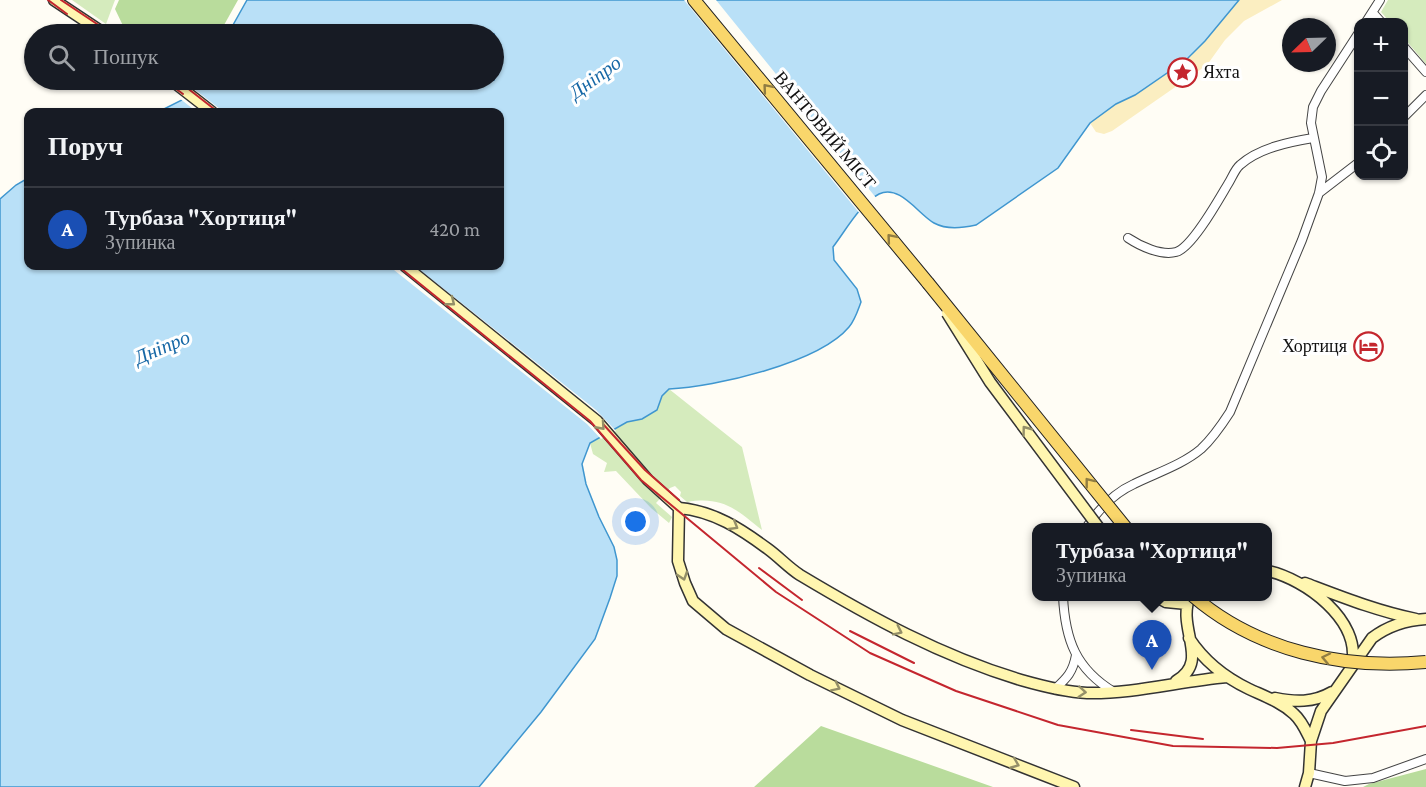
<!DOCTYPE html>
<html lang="uk">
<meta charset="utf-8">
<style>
:root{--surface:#171b24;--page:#20242c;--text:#f1f3f6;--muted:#9ea1a6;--line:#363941;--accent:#d93025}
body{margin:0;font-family:"Crimson Pro",serif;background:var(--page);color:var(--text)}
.controls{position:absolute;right:18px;top:18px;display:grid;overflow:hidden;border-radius:12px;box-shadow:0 2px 4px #0004}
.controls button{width:54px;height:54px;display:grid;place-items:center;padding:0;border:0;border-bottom:2px solid var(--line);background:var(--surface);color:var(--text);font:30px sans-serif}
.compass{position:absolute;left:1282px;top:18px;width:54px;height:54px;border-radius:50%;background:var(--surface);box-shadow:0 2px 4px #0004;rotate:247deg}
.you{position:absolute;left:636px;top:522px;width:21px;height:21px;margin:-15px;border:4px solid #fff;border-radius:50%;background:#1a73e8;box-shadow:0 0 0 9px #1a73e833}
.badge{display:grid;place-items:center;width:39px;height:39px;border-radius:50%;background:var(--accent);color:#fff;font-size:20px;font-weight:700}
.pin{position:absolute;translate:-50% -50px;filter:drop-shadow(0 2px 3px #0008)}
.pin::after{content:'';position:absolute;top:32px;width:21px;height:18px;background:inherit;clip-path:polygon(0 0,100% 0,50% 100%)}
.popup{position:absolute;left:1032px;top:523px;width:240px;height:78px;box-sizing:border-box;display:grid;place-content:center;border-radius:12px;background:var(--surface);filter:drop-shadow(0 2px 4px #0005);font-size:20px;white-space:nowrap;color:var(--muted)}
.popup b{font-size:22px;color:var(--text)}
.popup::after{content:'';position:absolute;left:50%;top:100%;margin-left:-12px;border:12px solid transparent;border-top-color:var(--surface)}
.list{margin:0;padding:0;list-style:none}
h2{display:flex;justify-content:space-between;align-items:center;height:78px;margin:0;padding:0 24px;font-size:26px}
h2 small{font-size:20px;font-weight:400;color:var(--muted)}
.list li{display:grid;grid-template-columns:39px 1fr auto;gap:18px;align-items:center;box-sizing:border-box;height:84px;padding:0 24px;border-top:2px solid var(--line)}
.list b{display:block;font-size:22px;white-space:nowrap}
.list p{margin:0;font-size:20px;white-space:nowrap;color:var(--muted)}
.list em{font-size:20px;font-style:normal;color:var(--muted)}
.icon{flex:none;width:33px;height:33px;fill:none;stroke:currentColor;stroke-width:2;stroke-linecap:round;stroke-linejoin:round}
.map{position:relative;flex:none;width:1426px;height:787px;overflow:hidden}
.search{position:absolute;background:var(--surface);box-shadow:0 2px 4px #0004;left:24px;top:24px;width:480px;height:66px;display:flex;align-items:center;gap:15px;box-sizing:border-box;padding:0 21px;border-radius:33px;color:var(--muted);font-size:22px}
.panel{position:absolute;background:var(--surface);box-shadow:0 2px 4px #0004;left:24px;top:108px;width:480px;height:162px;border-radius:12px}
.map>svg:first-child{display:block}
</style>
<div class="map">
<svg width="1426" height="787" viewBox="0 0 1426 787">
<rect width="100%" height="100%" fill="#fffdf5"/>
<!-- green -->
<path fill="#d5ebbd" d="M 72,0 L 115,0 L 106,24 Z
M 1388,0 L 1426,0 L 1426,64 L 1404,38 L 1404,22 L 1390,22 L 1381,12 Z
M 669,389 L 742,447 L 762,530 C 736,509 722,496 687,502 L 680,496 L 681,492 L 675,486 L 670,488 L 656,503 L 672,517 L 669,523 L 651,508 L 616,471 L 604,472 L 607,463 L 593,454 L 590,443 L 627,422 L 642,419 Z"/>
<!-- forest -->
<path fill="#b9dc9c" d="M 119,0 L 238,0 L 219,34 L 127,34 L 115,9 Z
M 821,726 L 993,787 L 754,787 Z
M 1426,769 L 1426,787 L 1363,787 L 1369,784 Z"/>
<!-- sand -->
<path fill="#fbeec1" d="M 1239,0 L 1282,0 L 1244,21 L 1225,40 L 1207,65 L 1112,131 L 1104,134 L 1096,132 L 1090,123 L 1116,104 L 1135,95 L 1186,60 L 1205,41 Z"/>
<!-- water -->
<path fill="#b9e0f7" stroke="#3f96cf" stroke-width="1.5" d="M 247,0 L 1239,0 L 1205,41 L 1186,60 L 1135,95 L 1116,104 L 1090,123 L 1058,168 L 976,225 C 962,228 947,230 934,223 C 918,214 900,184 879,194 C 860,204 846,230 833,247 L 834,260 L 857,289 L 861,302 C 858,310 855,320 849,327 C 819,363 715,387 669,389 L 662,396 L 657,410 L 642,419 L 627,422 L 590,443 L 582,464 L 586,484 L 599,517 L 614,547 L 617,560 L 617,576 L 610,598 L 595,639 L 541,712 L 479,787 L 0,787 L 0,199 L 16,185 L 28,178 L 28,266 L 500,266 L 500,112 L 158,112 L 182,100 L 200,80 L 494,80 L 494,34 L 228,34 Z"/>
<!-- pier -->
<path fill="#fffdf5" d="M 684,0 L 716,0 L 877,199 L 861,215 Z
M 190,86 L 224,112 L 197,112 L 179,98 Z
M 389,266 L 415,266 L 596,410 L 616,431 L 601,439 L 587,424 Z"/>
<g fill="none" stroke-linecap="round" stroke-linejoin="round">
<defs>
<path id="street" d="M 1373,13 L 1381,22
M 1366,22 L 1380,0
M 1404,47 L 1426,72
M 1404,117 L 1426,95
M 1319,193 L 1358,163
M 1128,238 C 1140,246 1161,256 1176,252 C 1192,248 1219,199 1228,184 C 1232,178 1235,169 1240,165 C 1259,148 1289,142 1313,138
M 1086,528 C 1098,510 1114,493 1134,484 C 1156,473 1182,465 1201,449 C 1213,438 1221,426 1230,412 L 1302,240 L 1319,193 L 1322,177 L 1311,123 L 1313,107 L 1321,91 L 1358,34
M 1063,596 C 1065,640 1076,669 1114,692
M 1055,689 C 1067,678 1073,672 1076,655
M 1309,773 L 1345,781 L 1373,778 L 1426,759"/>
<path id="secondary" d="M 54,0 L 105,34
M 171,80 L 212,112
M 405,266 L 597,421 L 648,480 L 679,508
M 679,508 C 714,511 741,529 768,549 C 779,557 789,568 800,575 C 870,617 941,656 1021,680 C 1042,686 1065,692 1087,693 C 1134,694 1180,681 1227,677
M 679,508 L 678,561 L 685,583 L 693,601 L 726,629 L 810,675 L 902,720 L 1074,787
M 1268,571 C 1305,579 1361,620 1352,664
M 1305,583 C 1342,597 1377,611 1416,619
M 1155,596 L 1166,602 L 1187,604
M 1189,638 C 1204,661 1224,677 1249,689 C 1264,696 1281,702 1294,714 C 1302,721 1306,731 1311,741
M 1176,681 C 1211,661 1176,629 1190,596
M 1275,698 C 1295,702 1313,703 1332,692
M 1305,787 L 1309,773 L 1311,741 L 1321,711 L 1372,638 C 1388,626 1407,620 1426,619"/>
<path id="primary" d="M 694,0 L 928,283"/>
</defs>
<!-- street casing -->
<use href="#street" stroke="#444" stroke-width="10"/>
<!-- secondary casing -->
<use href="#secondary" stroke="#333" stroke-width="13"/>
<!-- primary casing -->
<use href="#primary" stroke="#222" stroke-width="14"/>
<!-- street -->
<use href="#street" stroke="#fff" stroke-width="8"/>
<!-- secondary -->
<use href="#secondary" stroke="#fff6b0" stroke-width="10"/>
<!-- primary -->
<use href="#primary" stroke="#f9d66b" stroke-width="12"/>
<!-- rail -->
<path stroke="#c4262e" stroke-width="2" d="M 48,0 L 67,14
M 61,0 L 112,34
M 164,80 L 183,94
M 177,80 L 218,112
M 398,266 L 590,421 L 641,480 L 776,592 L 870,653 L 956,691 L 1058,725 L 1173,746 L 1277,748 L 1333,743 L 1426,726
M 603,424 L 645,470 L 679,500
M 759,568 L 802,600
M 850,631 L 914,663
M 1131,730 L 1203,739"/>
<defs>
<path id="secondary-bridge" d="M 947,313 L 990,382 L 1099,528"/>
<path id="primary-bridge" d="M 928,283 L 1126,528
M 1193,596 C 1257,651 1344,670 1426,662"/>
</defs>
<!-- secondary-bridge casing -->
<use href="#secondary-bridge" stroke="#333" stroke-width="13" stroke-linecap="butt"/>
<!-- primary-bridge casing -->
<use href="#primary-bridge" stroke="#222" stroke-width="14" stroke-linecap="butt"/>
<!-- secondary-bridge -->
<use href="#secondary-bridge" stroke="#fff6b0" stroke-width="10"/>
<!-- primary-bridge -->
<use href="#primary-bridge" stroke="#f9d66b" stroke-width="12"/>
</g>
<!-- one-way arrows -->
<defs><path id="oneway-chevron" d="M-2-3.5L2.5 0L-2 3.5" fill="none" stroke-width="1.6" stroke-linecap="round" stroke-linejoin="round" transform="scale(1.5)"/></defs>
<g stroke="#917d42">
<use href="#oneway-chevron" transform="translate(767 88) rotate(-130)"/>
<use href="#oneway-chevron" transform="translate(891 238) rotate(-130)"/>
<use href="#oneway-chevron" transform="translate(1089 482) rotate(-128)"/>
<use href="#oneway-chevron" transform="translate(1326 658) rotate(-168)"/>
</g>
<g stroke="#948f68">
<use href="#oneway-chevron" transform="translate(451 302) rotate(38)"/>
<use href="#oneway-chevron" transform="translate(601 426) rotate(48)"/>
<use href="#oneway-chevron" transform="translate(1026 430) rotate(-127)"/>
<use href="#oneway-chevron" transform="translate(734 526) rotate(31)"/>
<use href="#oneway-chevron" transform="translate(683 576) rotate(72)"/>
<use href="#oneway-chevron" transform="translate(898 631) rotate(26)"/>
<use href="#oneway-chevron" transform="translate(836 687) rotate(26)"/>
<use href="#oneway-chevron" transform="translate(1082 692) rotate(5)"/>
<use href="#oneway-chevron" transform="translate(1015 764) rotate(22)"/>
</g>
<!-- icons -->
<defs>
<symbol id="sight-ring" viewBox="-11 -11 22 22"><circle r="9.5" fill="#fff" stroke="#c4262e" stroke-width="1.5"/><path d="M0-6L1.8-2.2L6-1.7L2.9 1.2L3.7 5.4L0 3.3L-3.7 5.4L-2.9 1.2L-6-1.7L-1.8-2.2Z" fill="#c4262e"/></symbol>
<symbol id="hotel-ring" viewBox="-11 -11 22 22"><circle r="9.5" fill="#fff" stroke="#c4262e" stroke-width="1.5"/><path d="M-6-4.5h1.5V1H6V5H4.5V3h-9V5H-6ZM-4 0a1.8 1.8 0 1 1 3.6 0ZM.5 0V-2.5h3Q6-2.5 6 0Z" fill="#c4262e"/></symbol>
</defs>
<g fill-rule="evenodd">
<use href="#sight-ring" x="1166" y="56" width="33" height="33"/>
<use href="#hotel-ring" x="1352" y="330" width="33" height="33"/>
</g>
<g text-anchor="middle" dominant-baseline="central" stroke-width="6" stroke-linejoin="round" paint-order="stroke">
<!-- poi labels -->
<g font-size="18" fill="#111" stroke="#fff" text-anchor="start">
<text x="1203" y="72">Яхта</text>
<text x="1347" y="346" text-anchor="end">Хортиця</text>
</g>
<!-- street labels -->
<g font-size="18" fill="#111" stroke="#fff">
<text transform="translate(825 130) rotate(50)">ВАНТОВИЙ МІСТ</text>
</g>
<!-- water labels -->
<g font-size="20" font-style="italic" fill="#1768a6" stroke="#fff">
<text transform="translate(595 77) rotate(-36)">Дніпро</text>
<text transform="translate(162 347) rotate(-23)">Дніпро</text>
</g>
</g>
</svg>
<div class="controls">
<button>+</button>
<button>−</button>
<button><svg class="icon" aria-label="locate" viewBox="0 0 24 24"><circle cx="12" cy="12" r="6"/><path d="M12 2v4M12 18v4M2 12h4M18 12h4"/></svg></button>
</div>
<svg class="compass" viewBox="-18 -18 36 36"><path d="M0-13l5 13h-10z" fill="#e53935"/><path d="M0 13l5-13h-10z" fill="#9ea1a6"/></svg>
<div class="you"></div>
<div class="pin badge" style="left:1152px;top:670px;background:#1a4fb4">A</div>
<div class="popup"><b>Турбаза &quot;Хортиця&quot;</b>Зупинка</div>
<div class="search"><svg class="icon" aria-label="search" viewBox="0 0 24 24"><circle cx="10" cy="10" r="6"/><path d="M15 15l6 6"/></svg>Пошук</div>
<section class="panel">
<h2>Поруч<small></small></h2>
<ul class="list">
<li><span class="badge" style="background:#1a4fb4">A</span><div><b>Турбаза &quot;Хортиця&quot;</b><p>Зупинка</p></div><em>420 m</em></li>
</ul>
</section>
</div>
